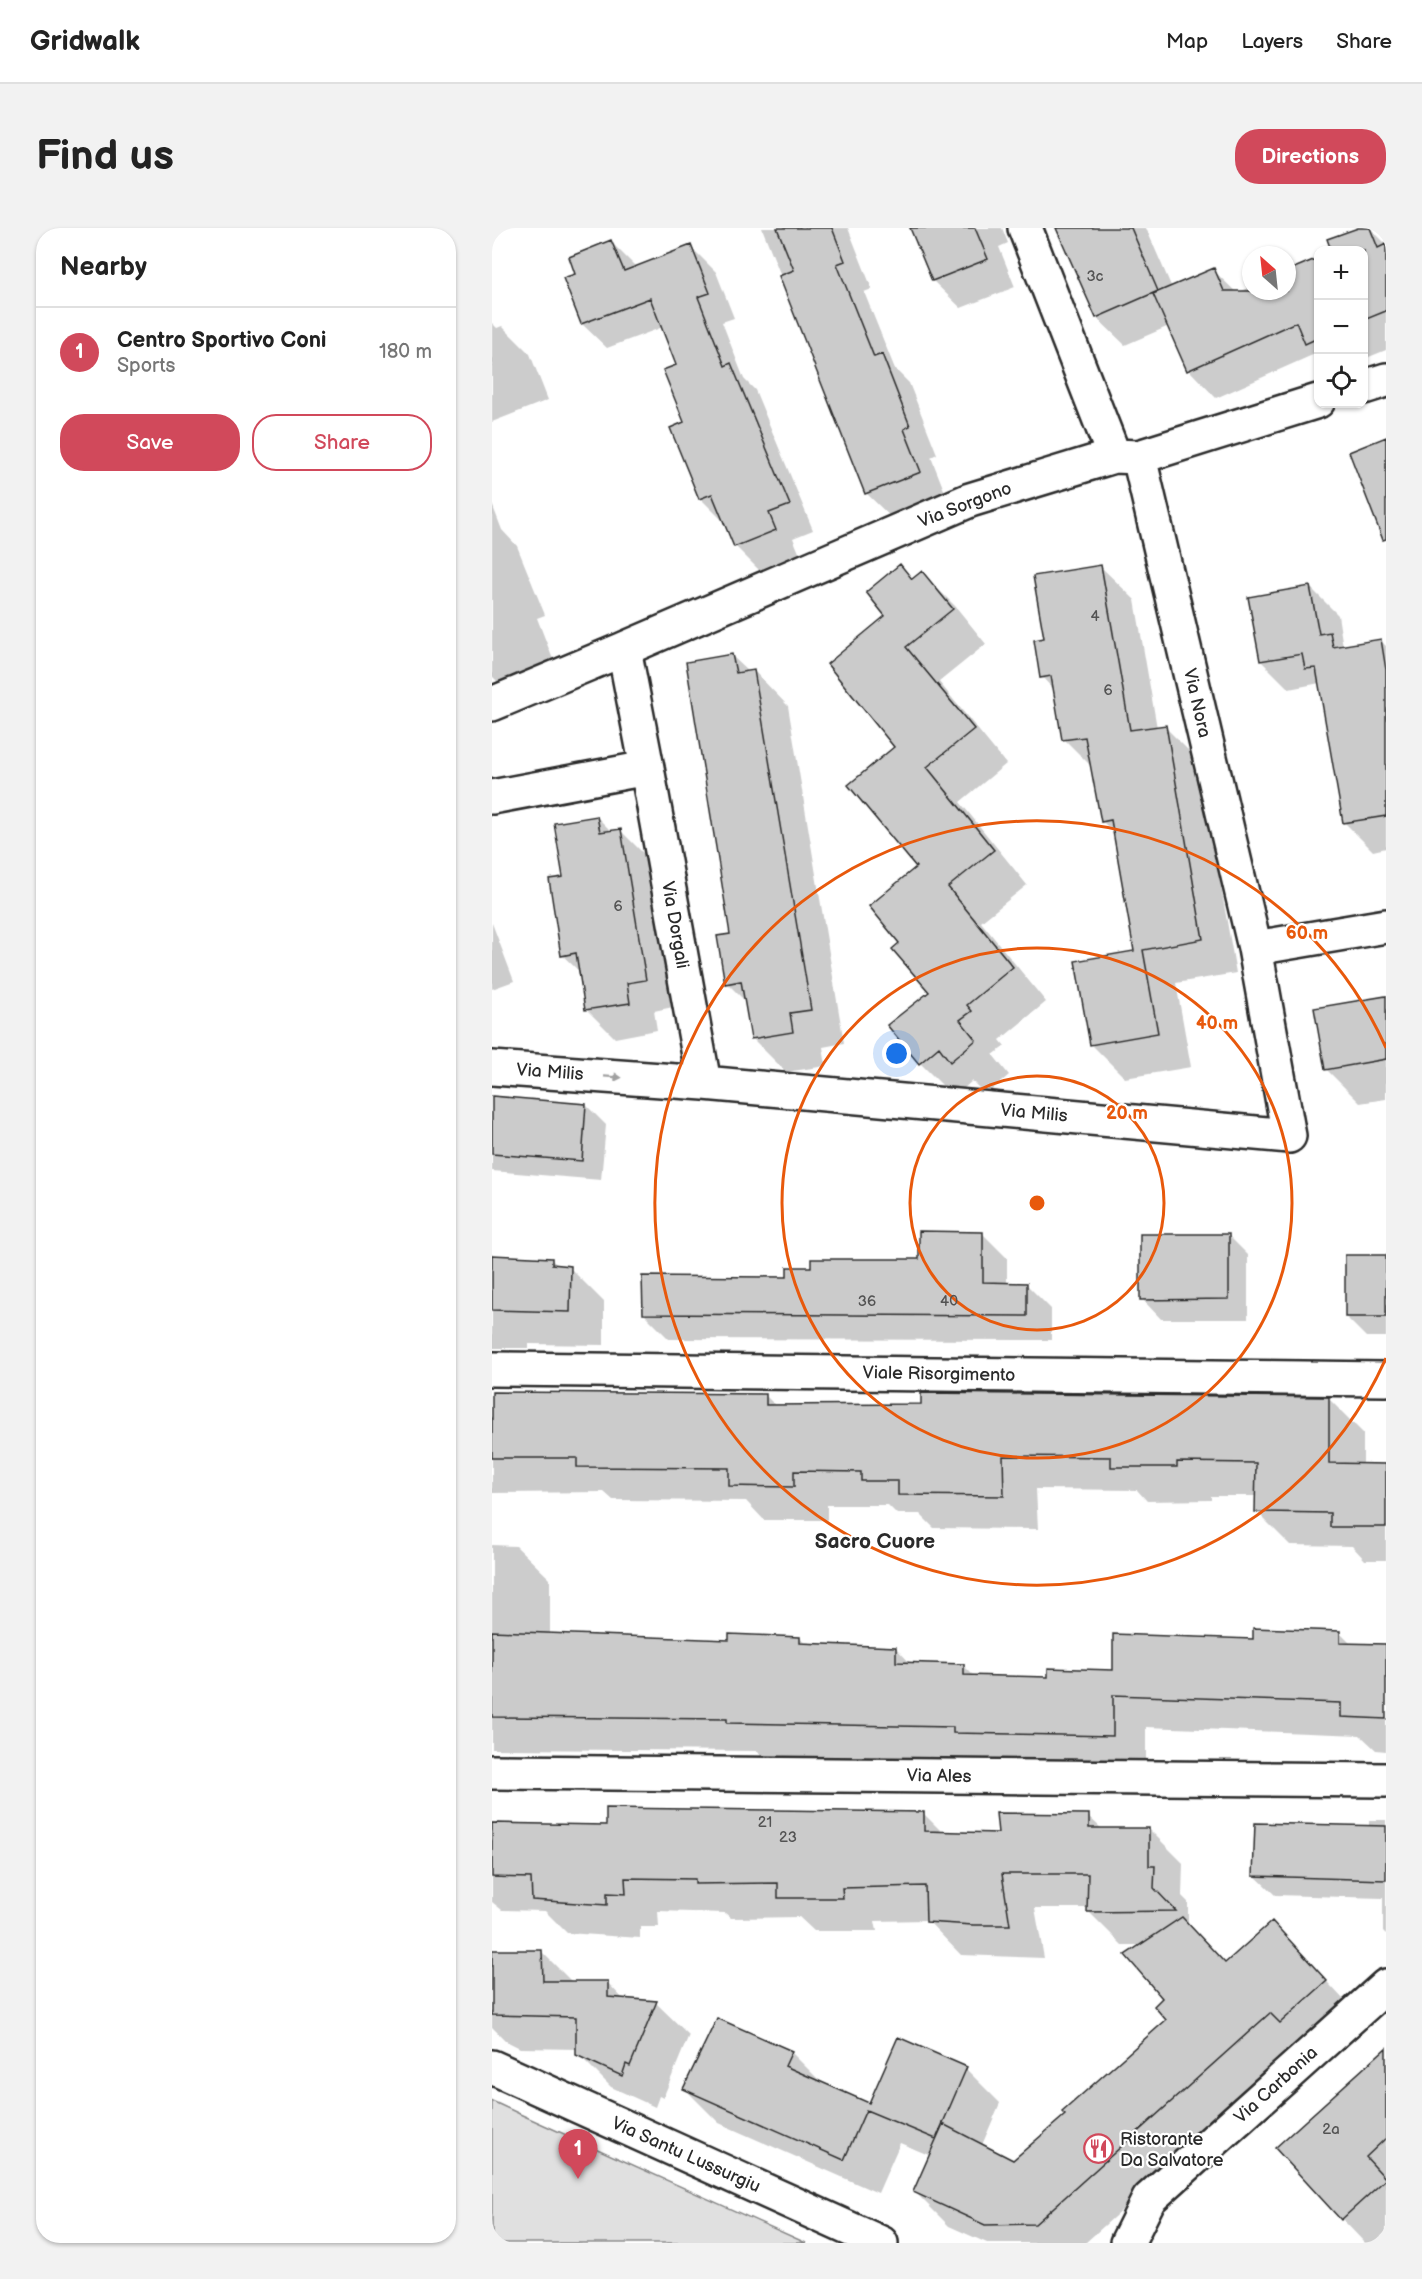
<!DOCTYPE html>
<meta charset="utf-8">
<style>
:root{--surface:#fff;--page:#f2f2f2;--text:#222;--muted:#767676;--line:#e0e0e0;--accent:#d1495b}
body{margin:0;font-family:"Balsamiq Sans",sans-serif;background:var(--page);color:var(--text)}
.controls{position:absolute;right:18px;top:18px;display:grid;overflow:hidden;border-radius:12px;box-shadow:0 2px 4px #0004}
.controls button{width:54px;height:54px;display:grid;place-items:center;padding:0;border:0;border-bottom:2px solid var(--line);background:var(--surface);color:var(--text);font:30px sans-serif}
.compass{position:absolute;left:750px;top:18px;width:54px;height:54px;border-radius:50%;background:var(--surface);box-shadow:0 2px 4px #0004;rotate:333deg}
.you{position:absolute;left:405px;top:826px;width:21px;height:21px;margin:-15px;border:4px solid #fff;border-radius:50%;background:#1a73e8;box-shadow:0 0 0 9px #1a73e833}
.badge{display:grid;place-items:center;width:39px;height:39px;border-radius:50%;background:var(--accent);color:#fff;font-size:20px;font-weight:700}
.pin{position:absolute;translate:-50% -50px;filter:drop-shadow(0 2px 3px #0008)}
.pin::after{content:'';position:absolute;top:32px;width:21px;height:18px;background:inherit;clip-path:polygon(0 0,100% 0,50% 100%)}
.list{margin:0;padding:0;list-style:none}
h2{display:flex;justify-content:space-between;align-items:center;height:78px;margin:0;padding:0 24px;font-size:26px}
h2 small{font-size:20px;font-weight:400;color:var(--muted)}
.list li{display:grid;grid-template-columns:39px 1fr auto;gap:18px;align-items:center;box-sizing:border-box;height:90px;padding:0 24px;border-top:2px solid var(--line)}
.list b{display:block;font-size:22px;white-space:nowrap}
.list p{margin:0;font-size:20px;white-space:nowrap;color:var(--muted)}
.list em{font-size:20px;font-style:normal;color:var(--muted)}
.actions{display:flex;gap:12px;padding:18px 24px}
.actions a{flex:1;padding:14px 0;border:2px solid var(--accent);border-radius:24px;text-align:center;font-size:21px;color:var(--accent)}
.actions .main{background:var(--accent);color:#fff}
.icon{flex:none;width:33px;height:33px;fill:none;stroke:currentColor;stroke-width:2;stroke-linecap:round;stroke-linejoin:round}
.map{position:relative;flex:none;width:894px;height:2015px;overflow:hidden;border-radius:24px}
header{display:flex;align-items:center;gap:36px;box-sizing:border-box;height:84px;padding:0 30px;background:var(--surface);border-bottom:2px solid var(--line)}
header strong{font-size:28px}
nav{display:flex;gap:33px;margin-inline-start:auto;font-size:21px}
.intro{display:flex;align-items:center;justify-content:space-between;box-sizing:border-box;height:144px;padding:0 36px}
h1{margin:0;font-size:42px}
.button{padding:15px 27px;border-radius:24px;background:var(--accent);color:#fff;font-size:21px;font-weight:700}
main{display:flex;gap:36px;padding:0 36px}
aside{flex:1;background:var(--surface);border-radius:24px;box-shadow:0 2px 4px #0004}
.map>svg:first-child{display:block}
</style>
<header>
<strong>Gridwalk</strong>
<nav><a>Map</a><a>Layers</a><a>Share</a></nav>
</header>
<div class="intro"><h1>Find us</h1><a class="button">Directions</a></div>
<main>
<aside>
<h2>Nearby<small></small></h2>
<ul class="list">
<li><span class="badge">1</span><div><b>Centro Sportivo Coni</b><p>Sports</p></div><em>180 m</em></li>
</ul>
<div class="actions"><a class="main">Save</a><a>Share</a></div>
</aside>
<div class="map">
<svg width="894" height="2015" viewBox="0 0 894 2015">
<rect width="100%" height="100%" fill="#fff"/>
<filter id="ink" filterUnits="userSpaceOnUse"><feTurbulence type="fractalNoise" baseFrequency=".0167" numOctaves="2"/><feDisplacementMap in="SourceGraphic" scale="12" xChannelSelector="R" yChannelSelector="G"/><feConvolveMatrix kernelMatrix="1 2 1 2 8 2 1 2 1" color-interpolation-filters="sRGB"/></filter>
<g filter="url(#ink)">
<!-- green -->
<path fill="#e0e0e0" stroke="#868686" stroke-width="1.5" d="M 0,1873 L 30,1887 L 314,2015 L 0,2015 Z"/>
<!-- shadow -->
<path fill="#0003" d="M 270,0 L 356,0 L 380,61 L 372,64 L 403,141 L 417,155 L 445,226 L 439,229 L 456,272 L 403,293 L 375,266 Z
M 420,0 L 510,0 L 516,15 L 507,19 L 523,59 L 469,80 L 441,53 Z
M 566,0 L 654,0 L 680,60 L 721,42 L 745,65 L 759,59 L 759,63 L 795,63 L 795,45 L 826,32 L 826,127 L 825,125 L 724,170 L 697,142 L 677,98 L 633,117 L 605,90 Z
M 871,0 L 878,0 L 894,16 L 894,122 L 872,131 L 872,22 L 840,22 L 837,12 Z
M 119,14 L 144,39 L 199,19 L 224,44 L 242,90 L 230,94 L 252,151 L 263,162 L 321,302 L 301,310 L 308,327 L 268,343 L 243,318 L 234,296 L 208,270 L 186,137 L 171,99 L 115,120 L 90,96 L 73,51 L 85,47 Z
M 0,95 L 5,100 L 10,98 L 38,126 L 56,172 L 0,194 Z
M 0,276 L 10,302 L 25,318 L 53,387 L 45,390 L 62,434 L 8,456 L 0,448 Z
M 408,338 L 422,352 L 430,345 L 464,379 L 494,416 L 447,454 L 514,536 L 468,574 L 535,657 L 489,694 L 554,774 L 508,812 L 513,818 L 501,827 L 517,847 L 494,867 L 480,853 L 462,869 L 428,835 L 439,764 L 409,715 L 426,639 L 404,519 L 395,388 Z
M 608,338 L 643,372 L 665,500 L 673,499 L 707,533 L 744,745 L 684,755 L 699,839 L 633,850 L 599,816 L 644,724 L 623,606 L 610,593 L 600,539 L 572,511 L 563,463 L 550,449 L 554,411 Z
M 818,359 L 846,387 L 851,419 L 888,412 L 894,418 L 894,620 L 881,623 L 853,595 L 828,455 L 797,461 L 769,433 Z
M 240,428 L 257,444 L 262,443 L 296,478 L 352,815 L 331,819 L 334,838 L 294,844 L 260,810 L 255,775 L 235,755 L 240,708 Z
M 105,589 L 120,604 L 129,603 L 156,630 L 181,779 L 162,783 L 165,802 L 123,810 L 95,782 L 89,745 L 70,727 L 73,650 Z
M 0,695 L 22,753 L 0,761 Z
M 894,769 L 894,871 L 868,875 L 834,841 Z
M 0,869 L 94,877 L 114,897 L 109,952 L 0,943 Z
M 490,1005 L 515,1030 L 515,1056 L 534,1056 L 559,1081 L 559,1112 L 177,1111 L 152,1086 L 296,1050 L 428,1033 Z
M 736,1007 L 756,1027 L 756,1091 L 669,1091 L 650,1071 Z
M 894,1028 L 894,1109 L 874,1109 L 854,1089 Z
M 0,1029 L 60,1032 L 66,1038 L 78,1040 L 112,1074 L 112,1117 L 37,1116 L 37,1120 L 0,1120 Z
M 0,1165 L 274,1168 L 285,1179 L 837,1171 L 871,1205 L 871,1237 L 894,1237 L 894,1332 L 873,1332 L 860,1318 L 798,1317 L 764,1283 L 765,1268 L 719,1268 L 719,1272 L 655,1273 L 645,1262 L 544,1261 L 546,1301 L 442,1300 L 428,1286 L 405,1286 L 396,1277 L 335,1277 L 335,1292 L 272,1292 L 254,1273 L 121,1272 L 112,1264 L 0,1265 Z
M 0,1317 L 24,1318 L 58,1351 L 58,1406 L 238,1413 L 308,1410 L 314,1417 L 404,1420 L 419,1436 L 471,1437 L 483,1449 L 557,1450 L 622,1444 L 763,1412 L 847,1404 L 859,1416 L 894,1417 L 894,1523 L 884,1522 L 868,1507 L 654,1499 L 654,1541 L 490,1532 L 270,1528 L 265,1523 L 0,1521 Z
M 432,1586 L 451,1605 L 508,1606 L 596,1588 L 610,1601 L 657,1601 L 691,1635 L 690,1668 L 696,1674 L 696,1695 L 734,1736 L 780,1695 L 867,1788 L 813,1818 L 593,2015 L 495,2015 L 457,1998 L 423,1964 L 439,1928 L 408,1915 L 386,1965 L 227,1895 L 193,1861 L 299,1824 L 331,1856 L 378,1877 L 474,1841 L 508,1875 L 490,1917 L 522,1933 L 676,1792 L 672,1770 L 651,1717 L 630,1717 L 596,1683 L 597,1680 L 543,1680 L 552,1730 L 469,1727 L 435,1692 L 383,1693 L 385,1703 L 322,1703 L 307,1689 L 239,1690 L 233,1685 L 166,1683 L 167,1699 L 148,1699 L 148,1710 L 75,1705 L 53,1683 L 10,1682 L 0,1674 L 0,1594 L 116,1598 Z
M 877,1592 L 894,1592 L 894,1706 L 891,1703 L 891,1670 L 783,1667 L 763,1648 L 877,1599 Z
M 0,1723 L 50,1724 L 80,1754 L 115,1754 L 132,1772 L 164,1775 L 197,1807 L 171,1870 L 167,1868 L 163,1879 L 119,1859 L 86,1826 L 86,1821 L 28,1820 L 14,1813 L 0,1799 Z
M 894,1822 L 894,2004 L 882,2015 L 873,2015 L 850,1991 Z"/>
<!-- building -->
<path fill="#cbcbcb" stroke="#2b2b2b" stroke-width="1.5" d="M 285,0 L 340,0 L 353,33 L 345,36 L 382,129 L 390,126 L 418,198 L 412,201 L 429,244 L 373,266 L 287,48 L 302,42 Z
M 418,0 L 483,0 L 496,31 L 440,53 Z
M 564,0 L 639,0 L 666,63 L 604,90 Z
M 866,0 L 878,0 L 886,20 L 894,16 L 894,83 L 872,92 L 872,22 L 839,22 L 835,11 Z
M 119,12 L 132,43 L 199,17 L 218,65 L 206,69 L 233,138 L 239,135 L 298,277 L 277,285 L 284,302 L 242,319 L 220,266 L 207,271 L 178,200 L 192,194 L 171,142 L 184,137 L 158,70 L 89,96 L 71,50 L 83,46 L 77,29 Z
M 826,30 L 826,110 L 813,116 L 804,94 L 695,143 L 661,66 L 722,40 L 732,63 L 795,63 L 795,43 Z
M 894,209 L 894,311 L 891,312 L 857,224 Z
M 408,336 L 420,351 L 430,343 L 461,381 L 414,419 L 482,501 L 435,539 L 502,622 L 456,659 L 521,739 L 475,777 L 480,783 L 468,792 L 484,812 L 458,834 L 447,819 L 427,836 L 395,797 L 437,764 L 400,721 L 407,715 L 377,678 L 424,639 L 356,557 L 402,519 L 335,436 L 393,388 L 374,364 Z
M 609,337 L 638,502 L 674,497 L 711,711 L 651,722 L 666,805 L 598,817 L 583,733 L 642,723 L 619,592 L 609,594 L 593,509 L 570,512 L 559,448 L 548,450 L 542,412 L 552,410 L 541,348 Z
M 818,358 L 827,406 L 838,404 L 841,419 L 889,411 L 894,442 L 894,588 L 851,595 L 824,440 L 813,441 L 810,426 L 768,433 L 756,369 Z
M 240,426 L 244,445 L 262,442 L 319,782 L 298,785 L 301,804 L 259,811 L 249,753 L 233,756 L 225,708 L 238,706 L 194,434 Z
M 105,588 L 108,604 L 129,601 L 154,752 L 135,755 L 138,775 L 93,782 L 84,725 L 69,728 L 57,651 L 71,649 L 62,595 Z
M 894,768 L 894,831 L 833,842 L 822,780 Z
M 0,868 L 94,876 L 90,933 L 0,926 Z
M 427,1003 L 491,1004 L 491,1054 L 535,1055 L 535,1088 L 151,1086 L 150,1048 L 295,1049 L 295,1039 L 319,1039 L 319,1031 L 427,1031 Z
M 648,1006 L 737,1006 L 737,1071 L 648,1072 Z
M 0,1027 L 60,1030 L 60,1036 L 79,1038 L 78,1084 L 0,1082 Z
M 853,1027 L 894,1027 L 894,1089 L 853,1089 Z
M 0,1164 L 274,1166 L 274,1177 L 429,1176 L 429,1165 L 837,1169 L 837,1235 L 894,1236 L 894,1299 L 838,1299 L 838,1285 L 763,1284 L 764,1235 L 685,1234 L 685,1239 L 619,1239 L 619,1229 L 511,1228 L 512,1268 L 406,1267 L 406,1253 L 369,1253 L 369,1244 L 302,1243 L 302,1259 L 237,1258 L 237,1240 L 85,1239 L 85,1230 L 0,1230 Z
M 761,1400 L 848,1403 L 848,1415 L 894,1416 L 894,1491 L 849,1489 L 849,1475 L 621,1467 L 621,1508 L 461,1505 L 461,1499 L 235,1495 L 235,1491 L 0,1489 L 0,1403 L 237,1412 L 237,1406 L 308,1409 L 308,1415 L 404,1419 L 404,1434 L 472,1436 L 472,1447 L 556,1449 L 556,1440 L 621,1442 L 621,1406 L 761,1411 Z
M 114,1580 L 432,1584 L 432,1603 L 506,1605 L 504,1585 L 597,1586 L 597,1600 L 657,1600 L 657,1638 L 663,1638 L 662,1660 L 684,1683 L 595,1684 L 596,1646 L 510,1646 L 518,1697 L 481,1697 L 434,1694 L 433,1658 L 350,1660 L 351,1670 L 286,1670 L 286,1655 L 203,1656 L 203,1651 L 133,1650 L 134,1666 L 115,1665 L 115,1677 L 40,1672 L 39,1650 L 0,1649 L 0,1595 L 114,1597 Z
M 763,1595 L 894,1598 L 894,1652 L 761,1648 Z
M 690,1689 L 733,1735 L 780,1693 L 835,1753 L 788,1795 L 778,1785 L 543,1996 L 493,1997 L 421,1964 L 451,1896 L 521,1932 L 573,1887 L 570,1884 L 674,1792 L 662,1778 L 670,1770 L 633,1727 Z
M 0,1722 L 50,1722 L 51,1753 L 116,1753 L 116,1769 L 165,1773 L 138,1838 L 134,1836 L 130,1848 L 84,1827 L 84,1789 L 0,1787 Z
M 225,1790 L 300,1823 L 293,1838 L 377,1875 L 406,1809 L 475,1839 L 444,1911 L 374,1882 L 352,1932 L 191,1861 Z
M 894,1820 L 894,1910 L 874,1929 L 894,1951 L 849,1992 L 783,1920 Z"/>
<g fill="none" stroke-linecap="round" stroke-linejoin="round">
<defs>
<path id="minor" d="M 533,0 L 622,228
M 872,159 L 894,152
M 132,421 L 478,272 L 622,228 L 647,229 L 826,173
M 0,476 L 132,421 L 155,540 L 0,569
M 155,540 L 212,855
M 763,720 L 894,698
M 0,840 L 212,855 L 797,908 L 763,720 L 647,229
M 0,1141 L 894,1151
M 0,1544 L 894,1552
M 635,2015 L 657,1971 L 894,1758"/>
<path id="tertiary" d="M 0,1839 L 389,2015"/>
</defs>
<!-- minor casing -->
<use href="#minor" stroke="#2b2b2b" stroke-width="38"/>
<!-- tertiary casing -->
<use href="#tertiary" stroke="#2b2b2b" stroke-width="38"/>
<!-- minor -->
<use href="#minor" stroke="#fff" stroke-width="33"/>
<!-- tertiary -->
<use href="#tertiary" stroke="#fff" stroke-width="33"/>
</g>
<!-- one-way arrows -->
<defs><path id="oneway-solid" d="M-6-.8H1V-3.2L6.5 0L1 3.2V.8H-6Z" transform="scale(1.5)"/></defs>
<use fill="#a0a0a0" href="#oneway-solid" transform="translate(121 849) rotate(4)"/>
</g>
<!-- distance rings -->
<g fill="none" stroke="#e8590c" stroke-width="3">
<circle cx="545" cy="975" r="127"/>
<circle cx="545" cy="975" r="255"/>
<path d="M894 1130A382 382 0 1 1 894 820"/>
</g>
<!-- icons -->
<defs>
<symbol id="restaurant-ring" viewBox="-11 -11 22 22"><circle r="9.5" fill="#fff" stroke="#d1495b" stroke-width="1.5"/><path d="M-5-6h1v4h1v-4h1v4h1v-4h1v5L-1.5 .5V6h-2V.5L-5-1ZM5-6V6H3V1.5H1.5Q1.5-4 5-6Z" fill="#d1495b"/></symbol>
</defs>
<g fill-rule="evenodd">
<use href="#restaurant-ring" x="590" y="1904" width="33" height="33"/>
</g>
<g text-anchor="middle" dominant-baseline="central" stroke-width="4.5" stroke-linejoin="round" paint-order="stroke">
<!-- number labels -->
<g font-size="15" fill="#535353">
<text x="603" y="48">3c</text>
<text x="603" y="388">4</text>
<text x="616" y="462">6</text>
<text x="126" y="678">6</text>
<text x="375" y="1073">36</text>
<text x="457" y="1073">40</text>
<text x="273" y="1594">21</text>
<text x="296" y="1609">23</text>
<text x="839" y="1901">2a</text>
</g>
<!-- street labels -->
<g font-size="18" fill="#2b2b2b" stroke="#fff">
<text transform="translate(473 277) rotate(-21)">Via Sorgono</text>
<text transform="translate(705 475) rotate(77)">Via Nora</text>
<text transform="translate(183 697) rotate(80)">Via Dorgali</text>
<text transform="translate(58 844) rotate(4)">Via Milis</text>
<text transform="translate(542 885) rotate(5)">Via Milis</text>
<text transform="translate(447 1146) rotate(1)">Viale Risorgimento</text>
<text transform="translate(447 1548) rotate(1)">Via Ales</text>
<text transform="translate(784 1857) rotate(-42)">Via Carbonia</text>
<text transform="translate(194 1927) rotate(24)">Via Santu Lussurgiu</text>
</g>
<!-- poi labels -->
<g font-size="18" fill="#2b2b2b" stroke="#fff" text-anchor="start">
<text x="628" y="1911">Ristorante<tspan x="628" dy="21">Da Salvatore</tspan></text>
</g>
<!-- quarter labels -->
<g font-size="21" font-weight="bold" fill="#2b2b2b" stroke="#fff">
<text x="383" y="1313">Sacro Cuore</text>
</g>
</g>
<circle cx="545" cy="975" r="9" fill="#e8590c" stroke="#fff" stroke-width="3"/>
<g font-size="18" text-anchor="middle" font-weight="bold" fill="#e8590c" stroke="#fff" stroke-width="4.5" stroke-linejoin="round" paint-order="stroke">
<text x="815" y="711">60 m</text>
<text x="725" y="801">40 m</text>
<text x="635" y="891">20 m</text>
</g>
</svg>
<div class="controls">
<button>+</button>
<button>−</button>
<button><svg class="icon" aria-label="locate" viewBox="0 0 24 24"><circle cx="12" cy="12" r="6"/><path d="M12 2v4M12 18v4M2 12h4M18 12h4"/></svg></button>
</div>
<svg class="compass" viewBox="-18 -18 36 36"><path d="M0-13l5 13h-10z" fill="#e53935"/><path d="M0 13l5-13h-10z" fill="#767676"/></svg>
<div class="you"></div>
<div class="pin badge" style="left:86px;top:1951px">1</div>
</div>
</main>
